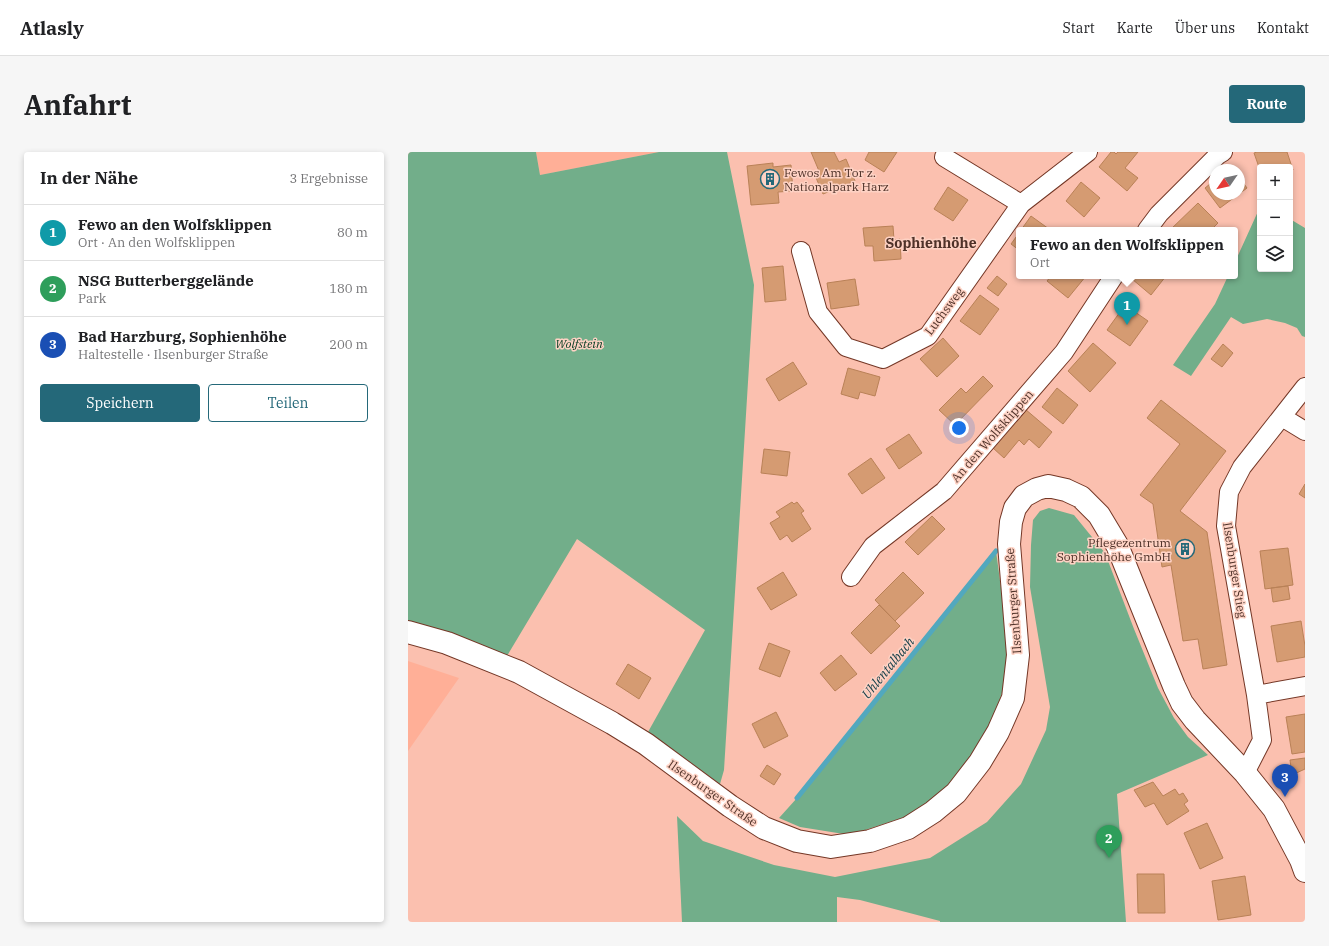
<!DOCTYPE html>
<html lang="de">
<meta charset="utf-8">
<style>
:root{--surface:#fff;--page:#f6f6f6;--text:#202124;--muted:#757577;--line:#e0e0e0;--accent:#246879}
body{margin:0;font-family:"IBM Plex Serif",serif;background:var(--page);color:var(--text)}
.controls{position:absolute;right:12px;top:12px;display:grid;overflow:hidden;border-radius:4px;box-shadow:0 2px 6px #0003}
.controls button{width:36px;height:36px;display:grid;place-items:center;padding:0;border:0;border-bottom:1px solid var(--line);background:var(--surface);color:var(--text);font:20px sans-serif}
.compass{position:absolute;left:801px;top:12px;width:36px;height:36px;border-radius:50%;background:var(--surface);box-shadow:0 2px 6px #0003;rotate:236deg}
.you{position:absolute;left:551px;top:276px;width:14px;height:14px;margin:-10px;border:3px solid #fff;border-radius:50%;background:#1a73e8;box-shadow:0 0 0 6px #1a73e833}
.badge{display:grid;place-items:center;width:26px;height:26px;border-radius:50%;background:var(--accent);color:#fff;font-size:13px;font-weight:700}
.pin{position:absolute;translate:-50% -33px;filter:drop-shadow(0 1px 2px #0008)}
.pin::after{content:'';position:absolute;top:21px;width:14px;height:12px;background:inherit;clip-path:polygon(0 0,100% 0,50% 100%)}
.popup{position:absolute;left:608px;top:75px;width:222px;height:52px;box-sizing:border-box;display:grid;place-content:center;border-radius:4px;background:var(--surface);filter:drop-shadow(0 1px 3px #0005);font-size:13px;white-space:nowrap;color:var(--muted)}
.popup b{font-size:15px;color:var(--text)}
.popup::after{content:'';position:absolute;left:50%;top:100%;margin-left:-8px;border:8px solid transparent;border-top-color:var(--surface)}
.list{margin:0;padding:0;list-style:none}
h2{display:flex;justify-content:space-between;align-items:center;height:52px;margin:0;padding:0 16px;font-size:17px}
h2 small{font-size:13px;font-weight:400;color:var(--muted)}
.list li{display:grid;grid-template-columns:26px 1fr auto;gap:12px;align-items:center;box-sizing:border-box;height:56px;padding:0 16px;border-top:1px solid var(--line)}
.list b{display:block;font-size:15px;white-space:nowrap}
.list p{margin:0;font-size:13px;white-space:nowrap;color:var(--muted)}
.list em{font-size:13px;font-style:normal;color:var(--muted)}
.actions{display:flex;gap:8px;padding:12px 16px}
.actions a{flex:1;padding:9px 0;border:1px solid var(--accent);border-radius:4px;text-align:center;font-size:14px;color:var(--accent)}
.actions .main{background:var(--accent);color:#fff}
.icon{flex:none;width:22px;height:22px;fill:none;stroke:currentColor;stroke-width:2;stroke-linecap:round;stroke-linejoin:round}
.map{position:relative;flex:none;width:897px;height:770px;overflow:hidden;border-radius:4px}
header{display:flex;align-items:center;gap:24px;box-sizing:border-box;height:56px;padding:0 20px;background:var(--surface);border-bottom:1px solid var(--line)}
header strong{font-size:19px}
nav{display:flex;gap:22px;margin-inline-start:auto;font-size:14px}
.intro{display:flex;align-items:center;justify-content:space-between;box-sizing:border-box;height:96px;padding:0 24px}
h1{margin:0;font-size:28px}
.button{padding:10px 18px;border-radius:4px;background:var(--accent);color:#fff;font-size:14px;font-weight:700}
main{display:flex;gap:24px;padding:0 24px}
aside{flex:1;background:var(--surface);border-radius:4px;box-shadow:0 2px 6px #0003}
.map>svg:first-child{display:block}
</style>
<header>
<strong>Atlasly</strong>
<nav><a>Start</a><a>Karte</a><a>Über uns</a><a>Kontakt</a></nav>
</header>
<div class="intro"><h1>Anfahrt</h1><a class="button">Route</a></div>
<main>
<aside>
<h2>In der Nähe<small>3 Ergebnisse</small></h2>
<ul class="list">
<li><span class="badge" style="background:#0f9aa8">1</span><div><b>Fewo an den Wolfsklippen</b><p>Ort · An den Wolfsklippen</p></div><em>80 m</em></li>
<li><span class="badge" style="background:#2e9e5b">2</span><div><b>NSG Butterberggelände</b><p>Park</p></div><em>180 m</em></li>
<li><span class="badge" style="background:#1a4fb4">3</span><div><b>Bad Harzburg, Sophienhöhe</b><p>Haltestelle · Ilsenburger Straße</p></div><em>200 m</em></li>
</ul>
<div class="actions"><a class="main">Speichern</a><a>Teilen</a></div>
</aside>
<div class="map">
<svg width="897" height="770" viewBox="0 0 897 770">
<rect width="100%" height="100%" fill="#fbc0af"/>
<!-- built -->
<path fill="#ffaf97" d="M 128,0 L 251,0 L 132,23 Z
M 0,509 L 51,526 L 0,599 Z"/>
<!-- green -->
<path fill="#72ae8a" d="M 0,0 L 128,0 L 132,23 L 251,0 L 319,0 L 346,133 L 316,618 L 312,632 L 240,580 L 297,478 L 169,387 L 93,514 L 0,477 Z
M 852,55 L 852,117 L 882,117 L 882,67 L 897,76 L 897,185 L 894,184 L 889,176 L 877,171 L 859,167 L 835,172 L 823,165 L 783,224 L 765,213 L 807,152 L 820,124 L 827,124 L 827,110 Z
M 641,356 L 666,363 L 697,401 L 726,477 L 750,536 L 766,566 L 780,585 L 800,603 L 709,642 L 718,770 L 532,770 L 532,769 L 452,748 L 429,745 L 429,770 L 274,770 L 269,664 L 295,689 L 366,713 L 427,725 L 522,706 L 579,670 L 613,632 L 638,578 L 642,555 L 622,435 L 623,393 L 625,368 L 632,359 Z
M 588,399 L 603,510 L 585,571 L 554,619 L 512,660 L 442,683 L 392,675 L 371,666 L 389,646 Z"/>
<g fill="none" stroke-linecap="round" stroke-linejoin="round">
<!-- stream -->
<path stroke="#52a8be" stroke-width="5" d="M 389,646 L 588,399"/>
</g>
<!-- building -->
<path fill="#d59b72" stroke="#b98157" d="M 403,0 L 426,0 L 431,10 L 438,7 L 447,29 L 415,42 L 406,21 L 411,19 Z
M 461,0 L 489,0 L 476,20 L 457,8 Z
M 703,0 L 706,0 L 708,2 L 710,0 L 730,0 L 717,16 L 730,26 L 719,39 L 691,15 Z
M 849,0 L 879,0 L 885,18 L 882,19 L 882,15 L 852,15 L 852,18 L 846,1 Z
M 365,11 L 365,15 L 383,13 L 385,39 L 370,40 L 371,51 L 343,53 L 339,14 Z
M 831,25 L 839,36 L 831,42 Z
M 807,28 L 807,42 L 831,42 L 812,56 L 797,36 Z
M 673,30 L 692,46 L 676,65 L 658,49 Z
M 540,35 L 560,48 L 545,69 L 526,57 Z
M 790,51 L 810,71 L 803,78 L 762,78 Z
M 623,64 L 641,77 L 640,78 L 613,78 Z
M 485,74 L 486,88 L 492,87 L 493,107 L 466,109 L 465,94 L 457,94 L 455,76 Z
M 611,81 L 611,98 L 603,92 Z
M 375,114 L 378,148 L 357,150 L 354,116 Z
M 589,124 L 599,132 L 590,144 L 579,136 Z
M 643,124 L 678,124 L 660,146 L 639,129 Z
M 726,124 L 758,124 L 743,143 L 724,127 Z
M 447,127 L 451,153 L 423,157 L 419,131 Z
M 572,143 L 591,157 L 572,183 L 552,169 Z
M 717,153 L 740,169 L 722,194 L 699,178 Z
M 535,186 L 551,204 L 529,225 L 512,207 Z
M 685,191 L 708,211 L 682,240 L 660,219 Z
M 815,192 L 825,201 L 814,215 L 803,207 Z
M 385,210 L 399,232 L 371,249 L 358,227 Z
M 440,216 L 472,225 L 467,244 L 452,240 L 450,247 L 433,242 Z
M 575,224 L 585,234 L 547,273 L 531,258 L 553,236 L 558,241 Z
M 649,236 L 670,253 L 655,272 L 634,255 Z
M 753,248 L 818,299 L 772,359 L 799,380 L 819,513 L 795,517 L 790,487 L 775,489 L 763,413 L 754,415 L 745,352 L 732,343 L 772,292 L 739,266 Z
M 617,257 L 644,280 L 631,296 L 621,287 L 616,293 L 611,288 L 596,306 L 585,296 Z
M 501,282 L 514,301 L 491,317 L 478,297 Z
M 356,297 L 382,300 L 379,324 L 353,321 Z
M 463,306 L 477,326 L 454,342 L 440,322 Z
M 897,332 L 897,346 L 891,342 Z
M 384,350 L 386,352 L 389,350 L 396,359 L 393,361 L 403,377 L 384,390 L 379,383 L 372,388 L 362,371 L 372,365 L 368,360 Z
M 524,364 L 537,377 L 510,403 L 497,390 Z
M 880,396 L 885,433 L 857,437 L 852,399 Z
M 375,420 L 389,443 L 363,458 L 349,436 Z
M 495,420 L 516,441 L 487,469 L 467,448 Z
M 880,434 L 882,447 L 865,450 L 863,436 Z
M 471,453 L 492,474 L 463,502 L 443,481 Z
M 893,469 L 897,494 L 897,505 L 869,510 L 863,474 Z
M 361,491 L 382,499 L 372,525 L 351,517 Z
M 433,503 L 449,522 L 427,539 L 412,521 Z
M 220,512 L 243,526 L 231,547 L 208,532 Z
M 368,560 L 380,584 L 356,596 L 344,572 Z
M 897,562 L 897,600 L 884,602 L 878,565 Z
M 897,606 L 897,617 L 884,623 L 882,608 Z
M 359,613 L 373,622 L 366,633 L 352,624 Z
M 745,630 L 755,644 L 767,637 L 771,643 L 775,641 L 780,649 L 776,652 L 781,659 L 759,673 L 746,651 L 737,655 L 726,638 Z
M 799,671 L 815,706 L 792,717 L 776,681 Z
M 729,722 L 756,722 L 757,761 L 730,761 Z
M 837,724 L 843,763 L 810,768 L 804,729 Z"/>
<g fill="none" stroke-linecap="round" stroke-linejoin="round">
<defs>
<path id="minor" d="M 536,5 L 613,52
M 739,78 L 751,62 L 810,3 L 815,0
M 393,99 L 410,160 L 438,195 L 475,207 L 520,184 L 613,52 L 680,0
M 874,265 L 897,279
M 443,425 L 465,394 L 536,339 L 656,200 L 706,124
M 848,543 L 897,534
M 837,621 L 854,588 L 848,543 L 818,374 L 821,340 L 834,315 L 897,235"/>
<path id="secondary" d="M 0,480 L 39,491 L 111,520 L 204,571 L 238,592 L 322,654 L 356,676 L 389,689 L 423,695 L 462,689 L 500,676 L 525,660 L 548,641 L 572,610 L 590,580 L 605,546 L 610,503 L 601,392 L 603,370 L 607,356 L 616,344 L 629,337 L 640,334 L 658,338 L 673,345 L 691,363 L 709,393 L 766,534 L 774,551 L 787,568 L 837,621 L 866,657 L 893,708 L 897,719"/>
</defs>
<!-- minor casing -->
<use href="#minor" stroke="#743726" stroke-width="20"/>
<!-- secondary casing -->
<use href="#secondary" stroke="#743726" stroke-width="24"/>
<!-- minor -->
<use href="#minor" stroke="#fff" stroke-width="18"/>
<!-- secondary -->
<use href="#secondary" stroke="#fff" stroke-width="22"/>
</g>
<!-- icons -->
<defs>
<symbol id="building-ring" viewBox="-11 -11 22 22"><circle r="9.5" fill="#fed2c4" stroke="#246879" stroke-width="1.5"/><path d="M-4-6H4V6H1V3H-1V6H-4ZM-2.5-4.3h1.7v1.8h-1.7ZM.8-4.3h1.7v1.8H.8ZM-2.5-1h1.7V.8h-1.7ZM.8-1h1.7V.8H.8Z" fill="#246879"/></symbol>
</defs>
<g fill-rule="evenodd">
<use href="#building-ring" x="351" y="16" width="22" height="22"/>
<use href="#building-ring" x="766" y="386" width="22" height="22"/>
</g>
<g text-anchor="middle" dominant-baseline="central" stroke-width="3" stroke-linejoin="round" paint-order="stroke">
<!-- poi labels -->
<g font-size="12" fill="#4f3229" stroke="#fed2c4" text-anchor="start">
<text x="376" y="20">Fewos Am Tor z.<tspan x="376" dy="14">Nationalpark Harz</tspan></text>
<text x="763" y="390" text-anchor="end">Pflegezentrum<tspan x="763" dy="14">Sophienhöhe GmbH</tspan></text>
</g>
<!-- street labels -->
<g font-size="12" fill="#4f3229" stroke="#fed2c4">
<text transform="translate(536 159) rotate(-53)">Luchsweg</text>
<text transform="translate(584 284) rotate(-49)">An den Wolfsklippen</text>
<text transform="translate(827 418) rotate(81)">Ilsenburger Stieg</text>
<text transform="translate(605 449) rotate(-94)">Ilsenburger Straße</text>
<text transform="translate(305 641) rotate(35)">Ilsenburger Straße</text>
</g>
<!-- park labels -->
<g font-size="12" font-style="italic" fill="#0a4026" stroke="#fed2c4">
<text x="171" y="191">Wolfstein</text>
</g>
<!-- water labels -->
<g font-size="13" font-style="italic" fill="#18404a" stroke="#fed2c4">
<text transform="translate(480 516) rotate(-51)">Uhlentalbach</text>
</g>
<!-- quarter labels -->
<g font-size="14" font-weight="bold" fill="#4f3229" stroke="#fed2c4">
<text x="523" y="91">Sophienhöhe</text>
</g>
</g>
</svg>
<div class="controls">
<button>+</button>
<button>−</button>
<button><svg class="icon" aria-label="layers" viewBox="0 0 24 24"><path d="M12 4l9 5-9 5-9-5zM3 14l9 5 9-5"/></svg></button>
</div>
<svg class="compass" viewBox="-18 -18 36 36"><path d="M0-13l5 13h-10z" fill="#e53935"/><path d="M0 13l5-13h-10z" fill="#757577"/></svg>
<div class="you"></div>
<div class="pin badge" style="left:719px;top:173px;background:#0f9aa8">1</div>
<div class="popup"><b>Fewo an den Wolfsklippen</b>Ort</div>
<div class="pin badge" style="left:701px;top:706px;background:#2e9e5b">2</div>
<div class="pin badge" style="left:877px;top:645px;background:#1a4fb4">3</div>
</div>
</main>
